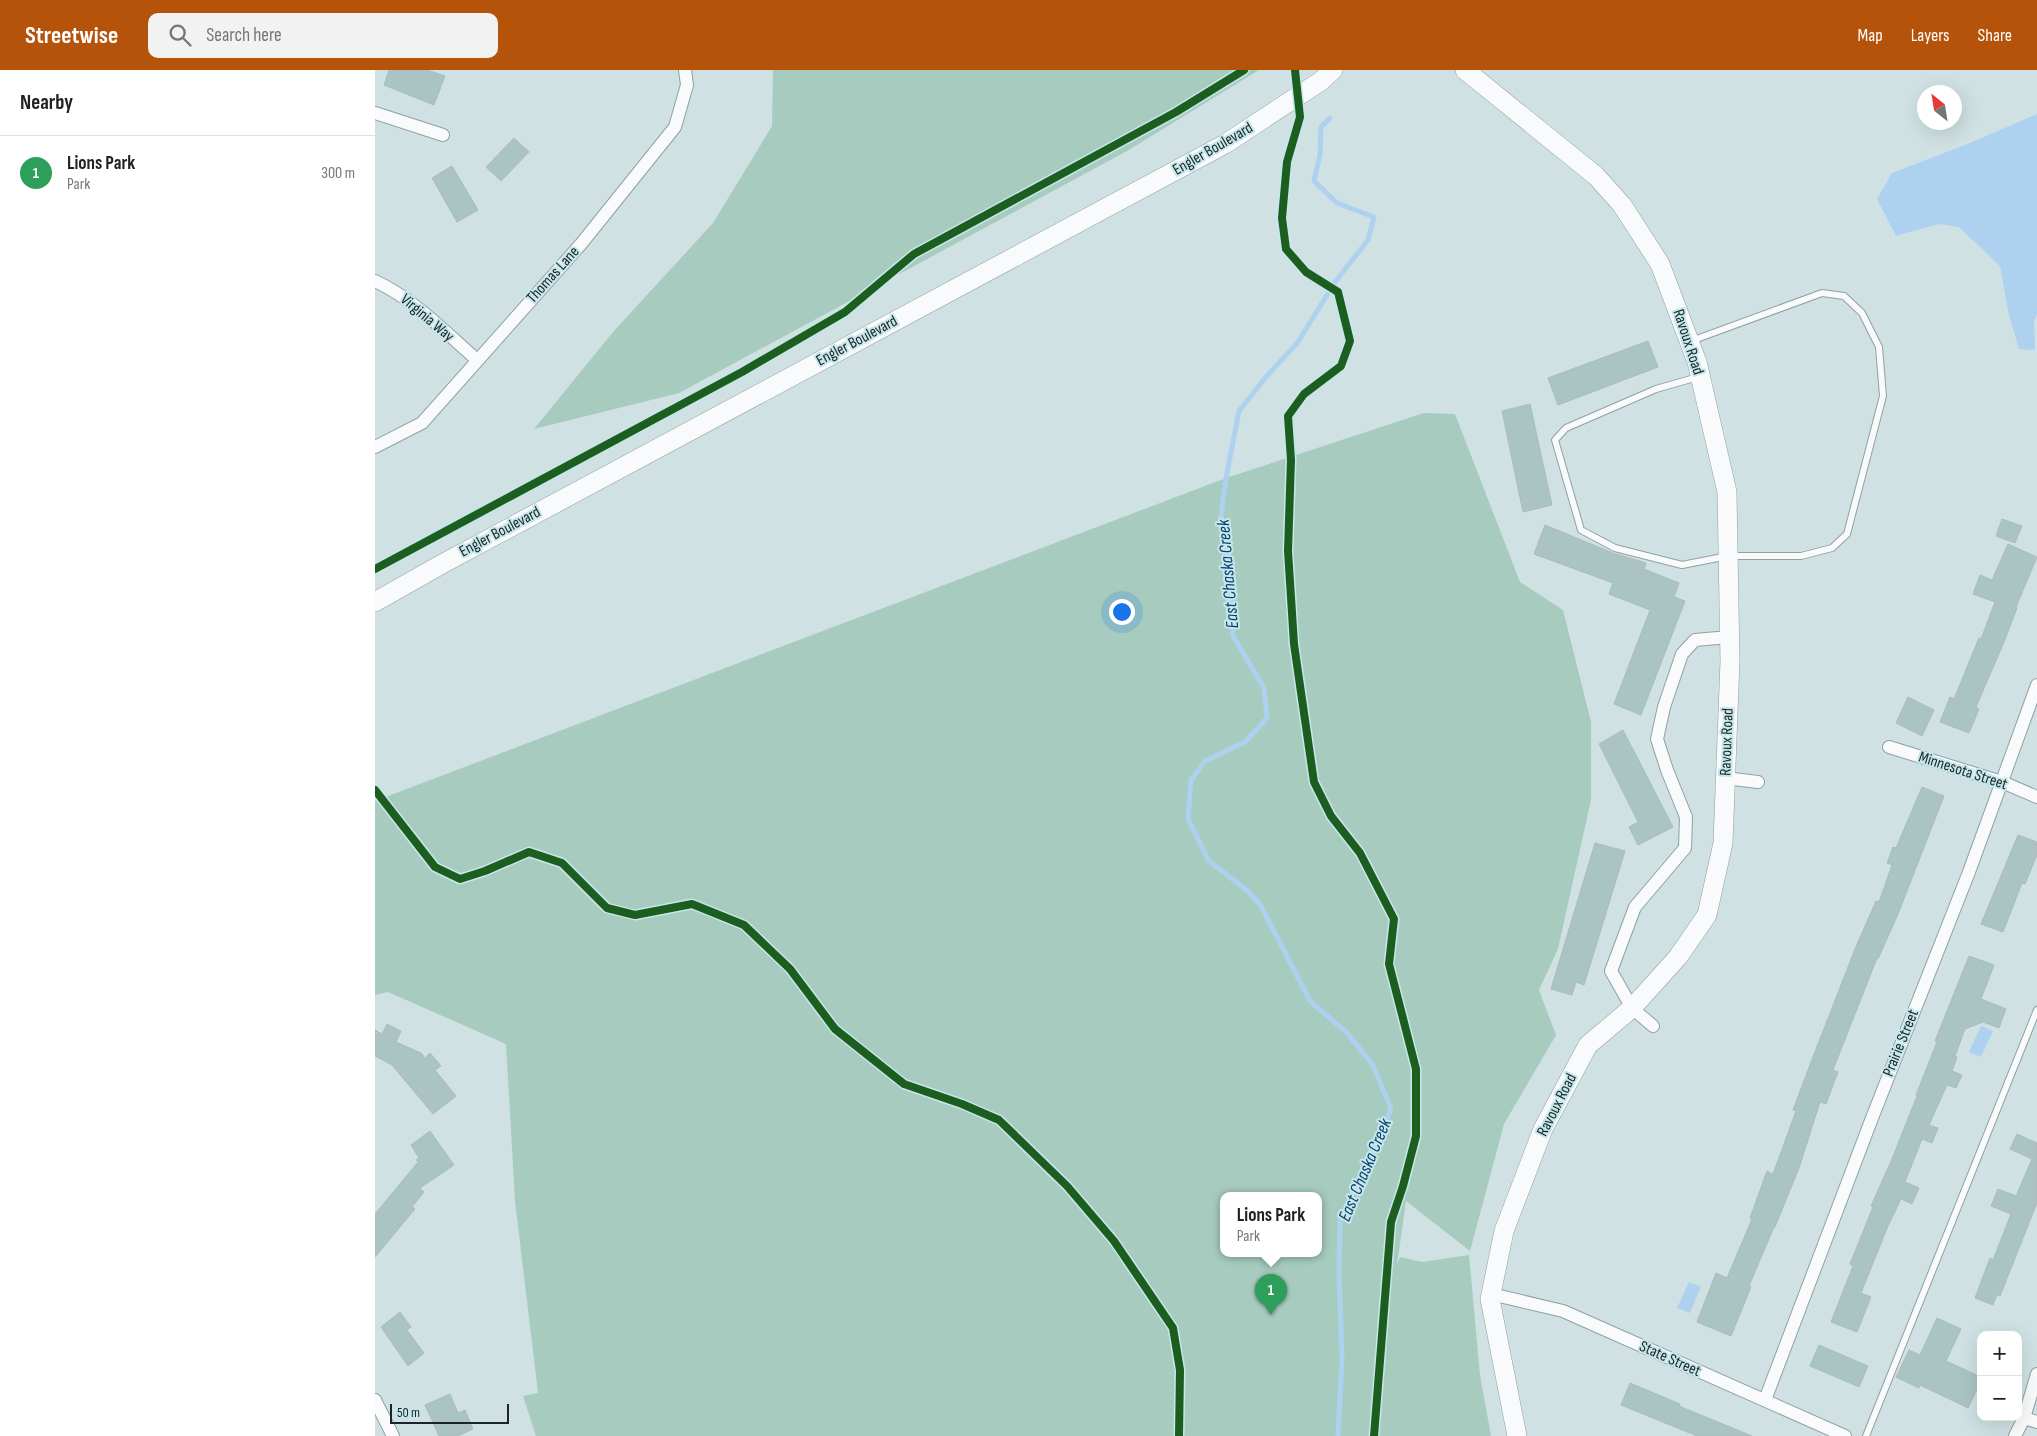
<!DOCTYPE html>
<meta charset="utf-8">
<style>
:root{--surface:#fff;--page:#f2f2f2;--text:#222;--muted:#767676;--line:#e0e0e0;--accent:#b45309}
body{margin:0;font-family:"Sofia Sans Condensed",sans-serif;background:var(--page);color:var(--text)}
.controls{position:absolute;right:15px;bottom:15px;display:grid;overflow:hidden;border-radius:10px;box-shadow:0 5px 20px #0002}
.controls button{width:45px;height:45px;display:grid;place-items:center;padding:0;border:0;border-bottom:1px solid var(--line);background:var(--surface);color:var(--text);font:25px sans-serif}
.compass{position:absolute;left:1542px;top:15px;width:45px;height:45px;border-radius:50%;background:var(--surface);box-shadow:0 5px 20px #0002;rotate:330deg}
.scale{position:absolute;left:15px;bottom:12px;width:119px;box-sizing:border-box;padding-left:5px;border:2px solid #192527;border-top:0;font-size:14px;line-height:18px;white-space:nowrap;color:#192527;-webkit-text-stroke:4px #c7e7eb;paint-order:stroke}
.you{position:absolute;left:746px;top:541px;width:18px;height:18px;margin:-12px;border:4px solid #fff;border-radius:50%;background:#1a73e8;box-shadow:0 0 0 8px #1a73e833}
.badge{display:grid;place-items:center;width:32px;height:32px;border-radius:50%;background:var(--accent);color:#fff;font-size:16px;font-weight:700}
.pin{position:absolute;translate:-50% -41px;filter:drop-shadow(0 1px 2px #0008)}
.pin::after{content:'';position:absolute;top:26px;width:18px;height:15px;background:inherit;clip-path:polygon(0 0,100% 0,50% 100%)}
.popup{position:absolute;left:845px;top:1122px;width:102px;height:65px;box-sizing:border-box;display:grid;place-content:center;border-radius:10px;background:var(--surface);filter:drop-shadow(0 1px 4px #0005);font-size:16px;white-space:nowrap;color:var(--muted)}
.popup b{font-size:19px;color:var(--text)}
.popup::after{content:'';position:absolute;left:50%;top:100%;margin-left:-10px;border:10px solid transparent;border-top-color:var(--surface)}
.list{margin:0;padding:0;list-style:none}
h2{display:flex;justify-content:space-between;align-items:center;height:65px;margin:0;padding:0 20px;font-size:21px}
h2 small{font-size:16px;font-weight:400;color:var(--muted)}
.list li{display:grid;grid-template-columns:32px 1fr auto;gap:15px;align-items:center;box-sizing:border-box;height:75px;padding:0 20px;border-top:1px solid var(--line)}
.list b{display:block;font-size:19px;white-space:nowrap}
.list p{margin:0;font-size:16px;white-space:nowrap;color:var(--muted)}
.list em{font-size:16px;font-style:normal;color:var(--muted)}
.icon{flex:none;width:28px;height:28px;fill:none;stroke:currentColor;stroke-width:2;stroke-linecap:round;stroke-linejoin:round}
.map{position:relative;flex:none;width:1662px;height:1366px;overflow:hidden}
header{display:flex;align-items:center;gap:30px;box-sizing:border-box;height:70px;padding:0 25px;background:var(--accent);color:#fff}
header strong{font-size:24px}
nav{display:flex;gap:28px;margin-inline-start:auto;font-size:18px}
.search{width:350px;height:45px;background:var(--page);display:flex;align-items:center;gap:12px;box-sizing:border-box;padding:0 18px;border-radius:10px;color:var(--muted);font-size:19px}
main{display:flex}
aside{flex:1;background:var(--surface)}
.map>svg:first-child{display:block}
</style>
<header>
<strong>Streetwise</strong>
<div class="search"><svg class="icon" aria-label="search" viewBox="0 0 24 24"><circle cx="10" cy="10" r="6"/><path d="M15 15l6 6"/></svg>Search here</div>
<nav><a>Map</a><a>Layers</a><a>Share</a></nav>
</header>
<main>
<aside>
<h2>Nearby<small></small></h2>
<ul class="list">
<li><span class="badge" style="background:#2e9e5b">1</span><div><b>Lions Park</b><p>Park</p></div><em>300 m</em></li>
</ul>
</aside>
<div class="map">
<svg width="1662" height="1366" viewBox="0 0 1662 1366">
<rect width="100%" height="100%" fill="#cfe1e3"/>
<!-- green -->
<path fill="#a7ccbf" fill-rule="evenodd" d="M 398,0 L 884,0 L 752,81 L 304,323 L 159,359 L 238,262 L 338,153 L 397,56 Z
M 1049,343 L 1080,344 L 1145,512 L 1188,540 L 1216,652 L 1216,730 L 1183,879 L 1164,920 L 1181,965 L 1129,1054 L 1095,1181 L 1031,1131 L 1022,1195 L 1025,1187 L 1047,1192 L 1094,1185 L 1105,1305 L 1116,1366 L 161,1366 L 148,1326 L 163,1323 L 140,1131 L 131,974 L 13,922 L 0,925 L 0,731 L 851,408 ZM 944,1126 L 944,1184 L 848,1184 L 848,1126 Z"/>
<!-- water -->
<path fill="#aed1ef" d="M 1662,44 L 1662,245 L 1659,251 L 1660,280 L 1644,279 L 1634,245 L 1625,196 L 1584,157 L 1563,154 L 1521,166 L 1502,129 L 1517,103 L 1595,73 Z
M 1606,956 L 1618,961 L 1606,987 L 1594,982 Z
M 1314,1212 L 1326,1217 L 1315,1243 L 1302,1238 Z"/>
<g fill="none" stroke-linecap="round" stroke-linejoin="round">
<!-- stream -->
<path stroke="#aed1ef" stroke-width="5" d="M 955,48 L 946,57 L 945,85 L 939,111 L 962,133 L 999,147 L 993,170 L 960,212 L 923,272 L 891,307 L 864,341 L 851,408 L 846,446 L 856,495 L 858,566 L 889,618 L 892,648 L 870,672 L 830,691 L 816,710 L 813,749 L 834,791 L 874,822 L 886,836 L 935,931 L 972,963 L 998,995 L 1016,1039 L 1003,1072 L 965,1150 L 964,1204 L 967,1289 L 963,1366"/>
</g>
<!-- building -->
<path fill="#a9c4c2" stroke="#adbbbb" d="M 14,0 L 52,0 L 70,6 L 59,35 L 9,15 Z
M 139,68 L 154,82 L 126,111 L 111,97 Z
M 77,96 L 103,140 L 82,152 L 57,108 Z
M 1273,271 L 1283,297 L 1183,335 L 1173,308 Z
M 1155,334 L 1177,435 L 1148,442 L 1127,341 Z
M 1627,449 L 1647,456 L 1640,473 L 1621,466 Z
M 1170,455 L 1238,483 L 1271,493 L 1269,499 L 1304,513 L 1299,527 L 1310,531 L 1266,645 L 1239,634 L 1275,540 L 1234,524 L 1238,513 L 1159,484 Z
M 1633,474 L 1662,487 L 1641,537 L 1642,538 L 1629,572 L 1601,637 L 1604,639 L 1594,663 L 1565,652 L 1575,627 L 1579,629 L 1604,568 L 1606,569 L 1620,532 L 1598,524 L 1605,505 L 1617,510 Z
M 1533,627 L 1559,640 L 1547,666 L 1521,653 Z
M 1248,660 L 1298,757 L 1263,775 L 1254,757 L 1263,752 L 1224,674 Z
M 1547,717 L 1569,726 L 1523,844 L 1503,889 L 1502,888 L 1458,1000 L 1463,1002 L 1451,1034 L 1445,1032 L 1424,1098 L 1400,1157 L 1399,1157 L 1374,1216 L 1376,1217 L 1356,1266 L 1322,1252 L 1341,1203 L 1352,1208 L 1377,1149 L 1375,1148 L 1392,1101 L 1398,1104 L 1421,1041 L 1418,1040 L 1436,992 L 1480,879 L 1501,831 L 1504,832 L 1517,795 L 1512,793 L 1518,777 L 1521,778 Z
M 1643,765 L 1662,772 L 1662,785 L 1650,814 L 1647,813 L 1628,862 L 1606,854 Z
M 1220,773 L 1250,781 L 1209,915 L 1201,912 L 1197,925 L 1176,919 Z
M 1594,886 L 1619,895 L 1606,929 L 1631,939 L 1624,958 L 1608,952 L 1590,959 L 1580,986 L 1582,987 L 1577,1001 L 1587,1005 L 1581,1018 L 1572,1015 L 1554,1055 L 1563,1058 L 1557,1073 L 1547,1069 L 1530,1112 L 1544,1118 L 1537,1134 L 1526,1129 L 1513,1156 L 1486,1223 L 1496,1227 L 1482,1262 L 1456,1252 L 1478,1196 L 1475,1194 L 1498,1137 L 1496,1136 L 1517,1089 L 1542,1026 L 1541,1025 L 1562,972 L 1560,971 Z
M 12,954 L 26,961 L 21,972 L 46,983 L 50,988 L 55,983 L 66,996 L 60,1000 L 81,1026 L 58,1044 L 17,995 L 0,986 L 0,960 L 7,964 Z
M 55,1061 L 79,1095 L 45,1118 L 49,1122 L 37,1137 L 40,1139 L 0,1187 L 0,1144 L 43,1092 L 41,1090 L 44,1088 L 36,1075 Z
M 1642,1064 L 1662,1073 L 1662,1133 L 1625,1226 L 1622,1224 L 1618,1235 L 1600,1228 L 1615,1188 L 1618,1190 L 1636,1144 L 1616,1136 L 1623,1119 L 1641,1126 L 1657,1089 L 1635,1079 Z
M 25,1242 L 36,1257 L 32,1260 L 49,1283 L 33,1296 L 6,1257 Z
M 1562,1248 L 1586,1259 L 1571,1291 L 1606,1307 L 1606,1311 L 1593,1338 L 1545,1315 L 1544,1318 L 1521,1307 L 1534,1280 L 1545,1285 Z
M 1444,1275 L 1493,1296 L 1484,1317 L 1435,1296 Z
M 1255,1313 L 1305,1334 L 1304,1336 L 1377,1366 L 1322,1366 L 1246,1335 Z
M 75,1324 L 83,1343 L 90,1340 L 98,1359 L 83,1366 L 64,1366 L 50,1335 Z"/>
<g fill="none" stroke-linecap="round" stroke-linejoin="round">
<defs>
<path id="lane" d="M 1316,271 L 1447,223 L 1469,226 L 1487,243 L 1504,277 L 1508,326 L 1472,464 L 1457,478 L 1426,486 L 1353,486 L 1307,495 L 1240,478 L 1206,460 L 1180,370 L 1191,358 L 1281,319 L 1323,307
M 1491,1366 L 1662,940"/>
<path id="street" d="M 0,43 L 68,65
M 0,211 C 39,229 70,262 102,290
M 0,377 L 47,353 L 206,174 L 300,57 L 312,15 L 310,0
M 1514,677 L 1627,712 L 1662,727
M 1350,708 L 1383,712
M 1278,956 L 1257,938 L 1236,901 L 1260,837 L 1310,778 L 1311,747 L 1292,700 L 1282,669 L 1289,637 L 1307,584 L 1320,570 L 1354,567
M 1116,1224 L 1188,1241 L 1470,1366
M 0,1330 L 18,1366
M 1390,1330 L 1497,1048 L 1594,802 L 1662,615
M 1649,1348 L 1662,1352
M 1640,1366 L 1649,1348 L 1662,1304"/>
<path id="secondary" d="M 1090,0 L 1221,106 L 1247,135 L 1285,194 L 1322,292 L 1352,422 L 1355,591 L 1348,773 L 1332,845 L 1303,887 L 1257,938 L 1213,975 L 1168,1059 L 1129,1161 L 1115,1229 L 1142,1366
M 0,532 L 67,494 L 850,74 L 946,11 L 958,0"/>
</defs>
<!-- lane casing -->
<use href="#lane" stroke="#92a0a1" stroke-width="8"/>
<!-- street casing -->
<use href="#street" stroke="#92a0a1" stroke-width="14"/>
<!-- secondary casing -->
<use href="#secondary" stroke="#92a0a1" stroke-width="20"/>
<!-- lane -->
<use href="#lane" stroke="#f8fafb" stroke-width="6"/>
<!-- street -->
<use href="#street" stroke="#f8fafb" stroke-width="12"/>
<!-- secondary -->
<use href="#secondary" stroke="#f8fafb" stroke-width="19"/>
<defs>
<path id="cycleway" d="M 920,0 L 925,47 L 912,92 L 907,148 L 911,179 L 931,202 L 963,222 L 975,271 L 966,296 L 929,324 L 913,346 L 916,390 L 913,481 L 919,574 L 939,712 L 956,746 L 985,783 L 1019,849 L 1014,894 L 1041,999 L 1041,1066 L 1028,1116 L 1016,1152 L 999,1366
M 0,499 L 367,302 L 470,242 L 539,184 L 801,42 L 869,0
M 0,720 L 60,797 L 85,809 L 110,801 L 154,782 L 187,793 L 232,838 L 260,845 L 317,834 L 369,855 L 415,899 L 460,959 L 529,1014 L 587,1034 L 624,1050 L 692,1116 L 739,1171 L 798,1258 L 805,1300 L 804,1366"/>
</defs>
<!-- cycleway casing -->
<use href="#cycleway" stroke="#c7e7eb" stroke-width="11"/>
<!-- cycleway -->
<use href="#cycleway" stroke="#1b5e20" stroke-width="8"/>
</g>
<g text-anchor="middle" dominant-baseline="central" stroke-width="4" stroke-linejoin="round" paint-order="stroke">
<!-- street labels -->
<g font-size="16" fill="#192527" stroke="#c7e7eb">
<text transform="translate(838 79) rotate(-30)">Engler Boulevard</text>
<text transform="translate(178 205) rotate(-48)">Thomas Lane</text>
<text transform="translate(52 248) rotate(40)">Virginia Way</text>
<text transform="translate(482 271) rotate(-28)">Engler Boulevard</text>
<text transform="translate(1313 272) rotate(72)">Ravoux Road</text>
<text transform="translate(125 462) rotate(-28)">Engler Boulevard</text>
<text transform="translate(1352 672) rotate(-88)">Ravoux Road</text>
<text transform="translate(1588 701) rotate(18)">Minnesota Street</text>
<text transform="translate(1526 973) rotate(-68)">Prairie Street</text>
<text transform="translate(1182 1035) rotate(-63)">Ravoux Road</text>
<text transform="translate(1295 1289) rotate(24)">State Street</text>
</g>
<!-- water labels -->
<g font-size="18" font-style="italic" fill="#054171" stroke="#c7e7eb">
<text transform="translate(853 504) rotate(-95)">East Chaska Creek</text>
<text transform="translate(990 1100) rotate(-67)">East Chaska Creek</text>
</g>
</g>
</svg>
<div class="controls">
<button>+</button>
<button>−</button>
</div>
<svg class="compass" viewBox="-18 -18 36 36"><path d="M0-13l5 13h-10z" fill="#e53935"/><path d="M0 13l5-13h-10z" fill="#767676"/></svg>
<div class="scale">50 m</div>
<div class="you"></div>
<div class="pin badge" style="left:896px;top:1245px;background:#2e9e5b">1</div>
<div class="popup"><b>Lions Park</b>Park</div>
</div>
</main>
